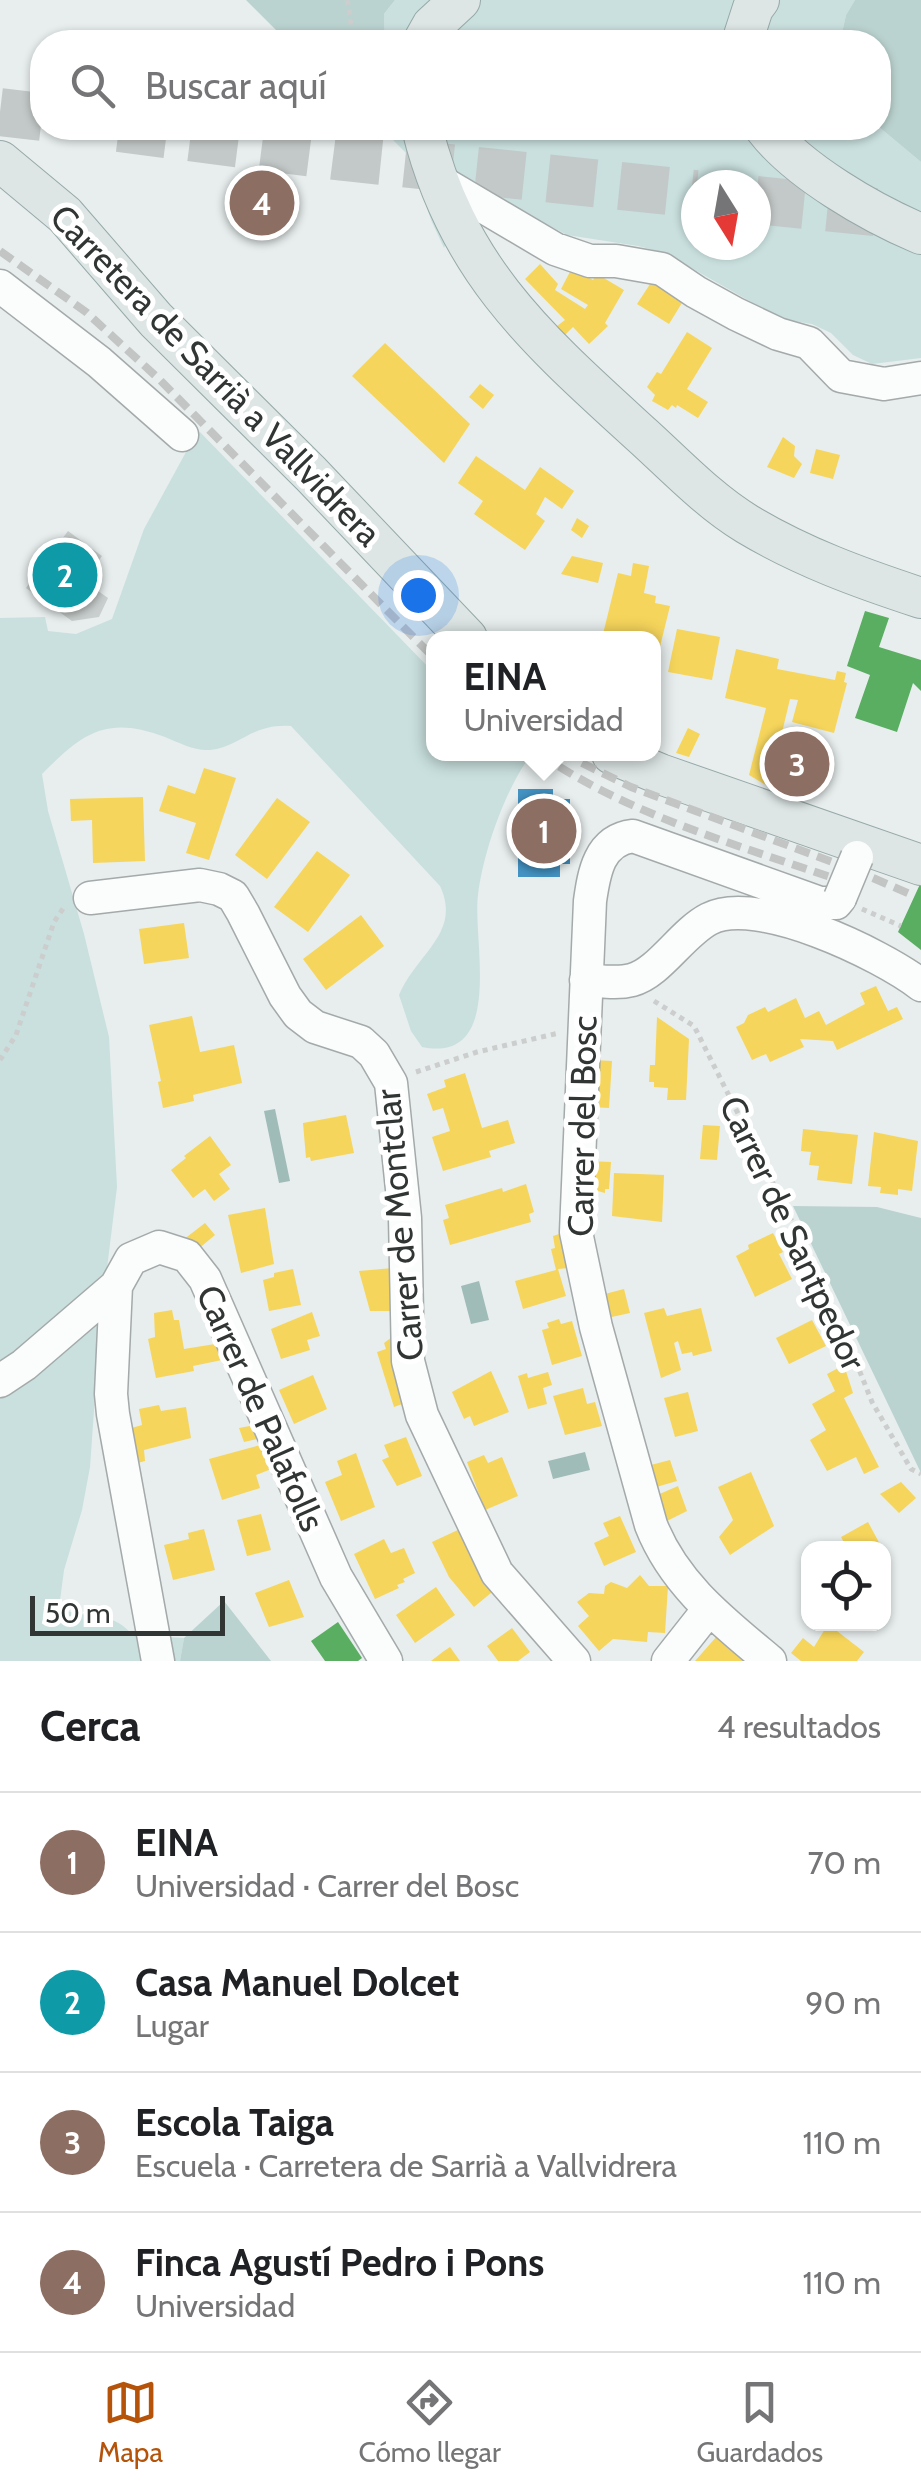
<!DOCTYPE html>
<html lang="es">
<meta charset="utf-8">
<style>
:root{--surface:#fff;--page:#f2f2f2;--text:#202124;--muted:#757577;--line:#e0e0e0;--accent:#b45309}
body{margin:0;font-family:Cabin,sans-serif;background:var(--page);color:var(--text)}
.controls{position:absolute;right:30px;bottom:30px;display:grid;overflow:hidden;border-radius:20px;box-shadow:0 2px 8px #0004}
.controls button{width:90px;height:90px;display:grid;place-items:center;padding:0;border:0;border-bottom:2px solid var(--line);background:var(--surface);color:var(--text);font:50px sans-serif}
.compass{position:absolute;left:681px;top:170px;width:90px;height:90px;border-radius:50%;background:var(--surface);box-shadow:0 2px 8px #0004;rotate:169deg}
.scale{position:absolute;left:30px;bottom:25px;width:195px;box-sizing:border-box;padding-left:10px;border:5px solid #313635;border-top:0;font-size:28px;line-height:35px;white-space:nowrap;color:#313635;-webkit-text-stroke:8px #fff;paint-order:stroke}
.you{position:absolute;left:418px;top:595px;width:35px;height:35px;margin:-25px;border:8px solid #fff;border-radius:50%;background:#1a73e8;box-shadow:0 0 0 15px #1a73e833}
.badge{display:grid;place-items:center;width:65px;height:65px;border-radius:50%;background:var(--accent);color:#fff;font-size:32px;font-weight:700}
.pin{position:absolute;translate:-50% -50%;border:5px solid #fff;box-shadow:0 2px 10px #0006}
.popup{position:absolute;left:426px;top:631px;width:235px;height:130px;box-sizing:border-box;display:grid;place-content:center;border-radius:20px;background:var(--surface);filter:drop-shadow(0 2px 8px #0005);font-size:32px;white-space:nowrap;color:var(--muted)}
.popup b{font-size:38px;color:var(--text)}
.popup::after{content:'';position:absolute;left:50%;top:100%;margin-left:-20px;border:20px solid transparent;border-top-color:var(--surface)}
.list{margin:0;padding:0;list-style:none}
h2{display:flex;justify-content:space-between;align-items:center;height:130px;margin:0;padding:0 40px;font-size:42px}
h2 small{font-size:32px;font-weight:400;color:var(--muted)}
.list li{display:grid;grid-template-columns:65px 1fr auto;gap:30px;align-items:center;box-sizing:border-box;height:140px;padding:0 40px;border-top:2px solid var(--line)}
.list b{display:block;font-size:38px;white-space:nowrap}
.list p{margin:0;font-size:32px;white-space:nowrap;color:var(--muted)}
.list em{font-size:32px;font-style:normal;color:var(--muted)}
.icon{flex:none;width:55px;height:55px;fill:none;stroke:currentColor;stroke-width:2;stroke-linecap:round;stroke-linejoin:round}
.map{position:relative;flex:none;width:921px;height:1661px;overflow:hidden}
.search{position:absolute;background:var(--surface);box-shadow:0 2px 8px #0004;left:30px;right:30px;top:30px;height:110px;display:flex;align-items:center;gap:25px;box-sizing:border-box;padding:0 35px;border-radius:40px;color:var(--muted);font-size:38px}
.sheet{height:690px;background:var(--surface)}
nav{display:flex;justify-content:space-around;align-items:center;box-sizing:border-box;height:140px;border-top:2px solid var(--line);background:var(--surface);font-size:28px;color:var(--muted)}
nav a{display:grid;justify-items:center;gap:5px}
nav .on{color:var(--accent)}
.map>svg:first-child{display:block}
</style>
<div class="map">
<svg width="921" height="1661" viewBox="0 0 921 1661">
<rect width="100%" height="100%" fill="#e7eeed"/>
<!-- green -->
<path fill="#c9e0de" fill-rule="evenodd" d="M 395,0 L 855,0 L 846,15 L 840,42 L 385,42 L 384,14 Z
M 879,127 L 921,162 L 921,358 L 872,364 L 853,355 L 831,333 L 812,324 L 781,319 L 665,253 L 638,246 L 567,235 L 497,198 L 475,181 L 444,248 L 431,220 L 411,158 L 389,136 L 388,128 ZM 696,185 L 756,185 L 756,245 L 696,245 Z
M 198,430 L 434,673 L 434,754 L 521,754 L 528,759 C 504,793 483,853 478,895 C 472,939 506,1064 422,1047 L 411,1031 L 399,995 C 417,953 462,933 440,886 L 291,726 C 252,723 240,747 210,750 C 194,751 180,743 165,737 C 106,715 83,733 42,774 L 48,811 L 84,934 L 109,1037 L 117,1187 L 100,1325 L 90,1467 L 82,1510 L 64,1570 L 59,1608 C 89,1621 108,1608 133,1635 L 184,1638 L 180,1661 L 0,1661 L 0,618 L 45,617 L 48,631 L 76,634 L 112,619 L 144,529 Z"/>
<!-- forest -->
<path fill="#bbd3d0" d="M 246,0 L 395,0 L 384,14 L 385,42 L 288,42 Z
M 855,0 L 921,0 L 921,162 L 879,127 L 878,42 L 840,42 L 846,15 Z
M 793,1206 L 877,1207 L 921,1218 L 921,1473 Z
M 224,1601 L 271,1661 L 180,1661 L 184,1638 Z"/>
<!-- water -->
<path fill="#a0bcb8" d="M 275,1109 L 290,1181 L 279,1183 L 264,1111 Z
M 479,1281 L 489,1320 L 471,1324 L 461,1286 Z
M 585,1452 L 590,1470 L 553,1479 L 548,1461 Z"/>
<!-- homes -->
<path fill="#f6d55c" d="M 540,264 L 558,284 L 555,290 L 585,309 L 588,305 L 561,289 L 572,268 L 593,280 L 597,274 L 624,290 L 605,323 L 608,326 L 589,344 L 573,327 L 565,335 L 557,326 L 565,320 L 525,279 Z
M 654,278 L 685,298 L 669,324 L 637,304 Z
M 687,332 L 712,348 L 687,389 L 708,402 L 698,418 L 677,405 L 676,408 L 672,405 L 668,410 L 661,406 L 652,401 L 655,395 L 647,387 L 657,372 L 661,374 Z
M 385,343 L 470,424 L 444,463 L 352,376 Z
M 480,384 L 494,395 L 483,409 L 469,397 Z
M 783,437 L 795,446 L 794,456 L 802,464 L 794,478 L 767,467 Z
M 816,449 L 840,455 L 833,479 L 810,473 Z
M 476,456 L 525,490 L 540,467 L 574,491 L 562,509 L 545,497 L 536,514 L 545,521 L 525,550 L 474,514 L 483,501 L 458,483 Z
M 577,518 L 589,526 L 582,538 L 571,530 Z
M 572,556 L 603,563 L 598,583 L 561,574 Z
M 633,563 L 649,566 L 644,593 L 656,596 L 655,603 L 670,606 L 655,667 L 654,638 L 602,638 L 618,573 L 631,576 Z
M 677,629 L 720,637 L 712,680 L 668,672 Z
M 736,649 L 779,659 L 777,669 L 835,680 L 837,671 L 846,673 L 844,682 L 847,683 L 834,733 L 792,722 L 798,700 L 790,699 L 769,787 L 749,775 L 766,708 L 725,698 Z
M 688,728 L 700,734 L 689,757 L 676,753 Z
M 204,768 L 236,778 L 209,860 L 186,853 L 196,823 L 159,811 L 168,785 L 195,794 Z
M 143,797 L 145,861 L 93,863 L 92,820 L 71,821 L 70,799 Z
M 277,798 L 310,822 L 267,879 L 235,855 Z
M 317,851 L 350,875 L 308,932 L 274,907 Z
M 361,915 L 384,946 L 326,990 L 303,959 Z
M 184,923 L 189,958 L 144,964 L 139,929 Z
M 876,986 L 888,1011 L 897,1007 L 903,1019 L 837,1050 L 833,1041 L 800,1039 L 804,1047 L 770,1062 L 766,1054 L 752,1060 L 736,1027 L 744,1023 L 748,1015 L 765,1007 L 768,1012 L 796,998 L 805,1018 L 819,1011 L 826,1025 L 865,1004 L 860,993 Z
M 192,1016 L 200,1052 L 234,1045 L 242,1083 L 193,1095 L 194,1101 L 163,1108 L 158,1082 L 161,1081 L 149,1025 Z
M 657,1017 L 689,1039 L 686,1100 L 667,1100 L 668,1088 L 654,1087 L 654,1082 L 649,1082 L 650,1065 L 655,1065 Z
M 594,1060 L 612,1061 L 609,1108 L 591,1107 Z
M 465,1073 L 482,1128 L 508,1120 L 515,1143 L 489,1151 L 491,1157 L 443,1171 L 432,1137 L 450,1131 L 443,1108 L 433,1111 L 427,1094 L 446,1087 L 444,1080 Z
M 346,1115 L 354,1153 L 311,1161 L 310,1157 L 306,1158 L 303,1123 Z
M 703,1125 L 720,1126 L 717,1160 L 700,1159 Z
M 803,1129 L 858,1135 L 852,1184 L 817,1180 L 819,1166 L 809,1165 L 811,1152 L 801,1151 Z
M 874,1132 L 918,1141 L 912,1191 L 898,1189 L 898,1195 L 880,1193 L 881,1187 L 868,1186 Z
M 210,1136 L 231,1165 L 219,1174 L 230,1189 L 214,1201 L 205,1189 L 193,1198 L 171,1170 L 186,1158 L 184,1156 Z
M 589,1161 L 611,1162 L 609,1189 L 605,1189 L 605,1193 L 587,1188 Z
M 614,1173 L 664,1175 L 662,1222 L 612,1216 Z
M 526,1184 L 534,1212 L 529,1214 L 531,1222 L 450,1245 L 443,1220 L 449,1218 L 445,1205 L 502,1188 L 503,1192 Z
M 265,1208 L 274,1264 L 241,1273 L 228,1215 Z
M 205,1223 L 215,1235 L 197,1250 L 183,1240 Z
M 562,1233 L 569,1268 L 558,1269 L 566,1296 L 523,1309 L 515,1281 L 556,1270 L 551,1249 L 555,1248 L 553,1236 Z
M 773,1233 L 783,1252 L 779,1254 L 792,1279 L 755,1297 L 736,1256 L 749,1249 L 748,1245 Z
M 393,1268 L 395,1311 L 370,1311 L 359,1271 Z
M 293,1269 L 301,1305 L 269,1311 L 263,1280 L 274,1277 L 274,1273 Z
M 624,1289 L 630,1313 L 607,1318 L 601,1295 Z
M 664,1308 L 667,1316 L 701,1308 L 712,1351 L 693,1356 L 692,1352 L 682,1354 L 678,1341 L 674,1343 L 681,1370 L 661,1378 L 644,1313 Z
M 172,1310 L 174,1320 L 179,1320 L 184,1349 L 215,1344 L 222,1360 L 193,1366 L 194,1371 L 156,1378 L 148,1339 L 155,1337 L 154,1313 Z
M 312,1312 L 320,1336 L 307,1340 L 310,1350 L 281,1359 L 271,1329 Z
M 559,1319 L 561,1324 L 572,1321 L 582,1356 L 552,1365 L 542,1330 L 549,1328 L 547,1323 Z
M 812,1320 L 826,1346 L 789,1364 L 776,1338 Z
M 396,1334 L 408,1402 L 394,1407 L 377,1352 L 386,1349 L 384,1343 Z
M 844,1365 L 853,1393 L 844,1398 L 879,1467 L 864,1474 L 856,1457 L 827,1471 L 810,1440 L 826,1430 L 812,1404 L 835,1391 L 827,1374 Z
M 491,1371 L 509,1412 L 474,1426 L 470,1416 L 464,1419 L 452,1392 Z
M 548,1372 L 552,1385 L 543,1388 L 547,1404 L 528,1409 L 518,1376 L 527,1373 L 528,1378 Z
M 313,1375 L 327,1409 L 294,1424 L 279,1390 Z
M 583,1388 L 587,1404 L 595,1402 L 602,1426 L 565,1435 L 553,1396 Z
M 688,1392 L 698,1431 L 675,1437 L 664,1398 Z
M 159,1405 L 161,1411 L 186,1407 L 191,1438 L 144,1450 L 145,1461 L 134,1464 L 128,1429 L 142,1425 L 139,1409 Z
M 255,1425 L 261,1438 L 244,1442 L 239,1428 Z
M 406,1437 L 422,1476 L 397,1486 L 382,1460 L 389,1457 L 384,1445 Z
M 264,1444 L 274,1468 L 256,1475 L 260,1488 L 222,1500 L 209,1459 Z
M 356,1453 L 375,1507 L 341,1521 L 325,1482 L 342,1475 L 337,1461 Z
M 484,1455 L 488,1463 L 502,1457 L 518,1496 L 485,1510 L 467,1462 Z
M 670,1460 L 677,1481 L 653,1488 L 647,1466 Z
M 751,1472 L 774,1526 L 730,1555 L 719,1537 L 733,1520 L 718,1487 Z
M 901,1482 L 916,1498 L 899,1513 L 880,1494 Z
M 678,1486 L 687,1511 L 665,1522 L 655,1496 Z
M 261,1514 L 271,1550 L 247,1556 L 237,1520 Z
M 620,1516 L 636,1552 L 604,1566 L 594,1543 L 609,1536 L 603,1523 Z
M 868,1522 L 882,1548 L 847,1548 L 841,1537 Z
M 204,1529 L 215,1570 L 173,1580 L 164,1545 L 189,1539 L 188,1533 Z
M 460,1529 L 497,1588 L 474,1607 L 449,1577 L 432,1542 Z
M 384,1539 L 391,1553 L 404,1548 L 415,1573 L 403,1579 L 405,1582 L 397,1585 L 399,1588 L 375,1599 L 354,1554 Z
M 640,1575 L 649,1586 L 668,1586 L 665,1633 L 648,1632 L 647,1642 L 613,1639 L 599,1651 L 578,1626 L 589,1616 L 577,1602 L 589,1593 L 604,1594 L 605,1586 L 611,1582 L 627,1588 Z
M 289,1580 L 304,1617 L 269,1627 L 255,1593 Z
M 436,1587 L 455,1615 L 415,1643 L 396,1615 Z
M 828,1624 L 864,1652 L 857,1661 L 801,1661 L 791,1653 L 803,1638 L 814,1647 Z
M 512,1628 L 530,1652 L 518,1661 L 498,1661 L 487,1646 Z
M 718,1635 L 747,1661 L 695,1661 Z
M 450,1647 L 460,1661 L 431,1661 L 444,1651 Z"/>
<!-- schools -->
<path fill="#4393c3" d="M 518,789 L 553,789 L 553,799 L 570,799 L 570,864 L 560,864 L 560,877 L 518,877 Z"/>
<!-- public -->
<path fill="#5aae61" d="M 865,611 L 889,618 L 879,647 L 921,660 L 921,691 L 913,683 L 897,732 L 855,718 L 870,675 L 847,666 Z
M 921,882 L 921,950 L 898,932 Z
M 338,1622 L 362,1658 L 358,1661 L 325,1661 L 311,1641 Z"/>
<!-- building -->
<path fill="#c9cfce" d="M 68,531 L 102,556 L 90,573 L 97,577 L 91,586 L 108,598 L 99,617 L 72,621 L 26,588 Z"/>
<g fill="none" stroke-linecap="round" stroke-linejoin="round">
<!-- highway-tunnel -->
<path stroke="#c3c9c8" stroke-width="48" stroke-dasharray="48 24" stroke-linecap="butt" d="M 0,112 L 42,117
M 119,128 L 344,157 L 696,194
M 756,200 L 893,214"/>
<defs>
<path id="minor" d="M 438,180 L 555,249 L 590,261 L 616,261 L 662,269 L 696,292 L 736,314 L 778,334 L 809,343 L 841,376 L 884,384 L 921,378
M 0,286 L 99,362 L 182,435
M 90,898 L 200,885 L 219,889 L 233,896 L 243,913 L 285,996 L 298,1014 L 315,1027 L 361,1042 L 374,1054 L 391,1083 L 405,1218 L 408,1361 L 422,1415 L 497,1573 L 574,1661
M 586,980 C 601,981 617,984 632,980 C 659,973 682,933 709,919 C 756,894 881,954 921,985
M 0,1381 L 24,1365 L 116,1286
M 158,1661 L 113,1414 L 111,1394 L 116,1286 L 131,1259 L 159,1247 L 187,1256 L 205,1279 L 336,1577 L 386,1661
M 668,1661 L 709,1609
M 770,1661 C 722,1621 674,1584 651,1525 L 596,1327 L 576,1232 L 590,901 C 594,873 599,840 633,836 L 820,903 L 836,903 L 840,898"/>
<path id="major" d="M 423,42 L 432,26 L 460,0
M 742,42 L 753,8 L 759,0
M 422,128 C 457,271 539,341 643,436 C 676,466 709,501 747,524 C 802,557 860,578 921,598
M 765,128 C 798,171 871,213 921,234
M 0,161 L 65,215 L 156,320 L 311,474 L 467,638
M 612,754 L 660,774 L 921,865"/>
</defs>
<!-- minor casing -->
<use href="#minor" stroke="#a4a9a9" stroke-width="35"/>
<!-- major casing -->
<use href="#major" stroke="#96a9a8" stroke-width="42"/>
<!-- path -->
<path stroke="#cccdcd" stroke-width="5" stroke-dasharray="5 5" stroke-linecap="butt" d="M 347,0 L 351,19 L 348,42
M 862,909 L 901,926
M 654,1001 L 694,1026 L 788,1213 L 844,1332 L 872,1402 L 911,1469 L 921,1474
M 0,1060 L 16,1035 L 54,922 L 64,907
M 416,1072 L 477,1052 L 559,1033"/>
<!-- minor -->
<use href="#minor" stroke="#fbfcfc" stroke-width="32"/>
<!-- major -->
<use href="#major" stroke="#dde6e5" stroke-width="40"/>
<!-- rail -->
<path stroke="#c3c4c4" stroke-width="8" stroke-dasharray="15 8" stroke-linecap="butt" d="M 0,251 L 86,312 L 160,380 L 434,658
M 540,754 C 627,814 734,844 833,878
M 582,763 L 631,787 L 838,864
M 873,878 L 912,895"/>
<defs>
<path id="minor-bridge" d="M 840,898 L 857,857"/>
</defs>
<!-- minor-bridge casing -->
<use href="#minor-bridge" stroke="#a4a9a9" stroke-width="35" stroke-linecap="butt"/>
<!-- minor-bridge -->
<use href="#minor-bridge" stroke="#fbfcfc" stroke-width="32"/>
</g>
<g text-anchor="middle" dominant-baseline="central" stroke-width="10" stroke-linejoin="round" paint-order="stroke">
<!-- street labels -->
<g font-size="35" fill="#313635" stroke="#fff">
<text transform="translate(216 375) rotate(46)">Carretera de Sarrià a Vallvidrera</text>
<text transform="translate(582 1126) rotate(-89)">Carrer del Bosc</text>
<text transform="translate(399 1225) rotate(-95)">Carrer de Montclar</text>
<text transform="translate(793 1233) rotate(65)">Carrer de Santpedor</text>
<text transform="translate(261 1408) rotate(66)">Carrer de Palafolls</text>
</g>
</g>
</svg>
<div class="controls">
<button><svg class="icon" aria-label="locate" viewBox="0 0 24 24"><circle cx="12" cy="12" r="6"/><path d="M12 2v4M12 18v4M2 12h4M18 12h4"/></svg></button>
</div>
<svg class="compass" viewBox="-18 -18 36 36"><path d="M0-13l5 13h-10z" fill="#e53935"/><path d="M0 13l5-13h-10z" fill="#757577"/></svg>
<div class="scale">50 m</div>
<div class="you"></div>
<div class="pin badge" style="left:544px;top:831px;background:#8d6e63">1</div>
<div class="popup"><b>EINA</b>Universidad</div>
<div class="pin badge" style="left:65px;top:575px;background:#0f9aa8">2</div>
<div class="pin badge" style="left:797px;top:764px;background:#8d6e63">3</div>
<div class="pin badge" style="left:262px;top:203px;background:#8d6e63">4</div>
<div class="search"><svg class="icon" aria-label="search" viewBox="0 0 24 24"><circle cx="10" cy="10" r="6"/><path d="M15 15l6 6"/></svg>Buscar aquí</div>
</div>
<section class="sheet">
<h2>Cerca<small>4 resultados</small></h2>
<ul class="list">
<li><span class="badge" style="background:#8d6e63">1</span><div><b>EINA</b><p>Universidad · Carrer del Bosc</p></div><em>70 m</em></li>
<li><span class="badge" style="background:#0f9aa8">2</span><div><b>Casa Manuel Dolcet</b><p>Lugar</p></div><em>90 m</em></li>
<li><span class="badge" style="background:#8d6e63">3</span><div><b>Escola Taiga</b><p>Escuela · Carretera de Sarrià a Vallvidrera</p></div><em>110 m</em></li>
<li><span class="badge" style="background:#8d6e63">4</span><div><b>Finca Agustí Pedro i Pons</b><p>Universidad</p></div><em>110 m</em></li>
</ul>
</section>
<nav>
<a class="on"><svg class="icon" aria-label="map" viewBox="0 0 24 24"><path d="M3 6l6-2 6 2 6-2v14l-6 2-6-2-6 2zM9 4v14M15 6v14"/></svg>Mapa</a>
<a><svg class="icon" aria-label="directions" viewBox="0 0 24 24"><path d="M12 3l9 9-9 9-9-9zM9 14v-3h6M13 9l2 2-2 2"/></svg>Cómo llegar</a>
<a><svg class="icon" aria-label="saved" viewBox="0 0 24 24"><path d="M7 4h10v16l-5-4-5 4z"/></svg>Guardados</a>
</nav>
